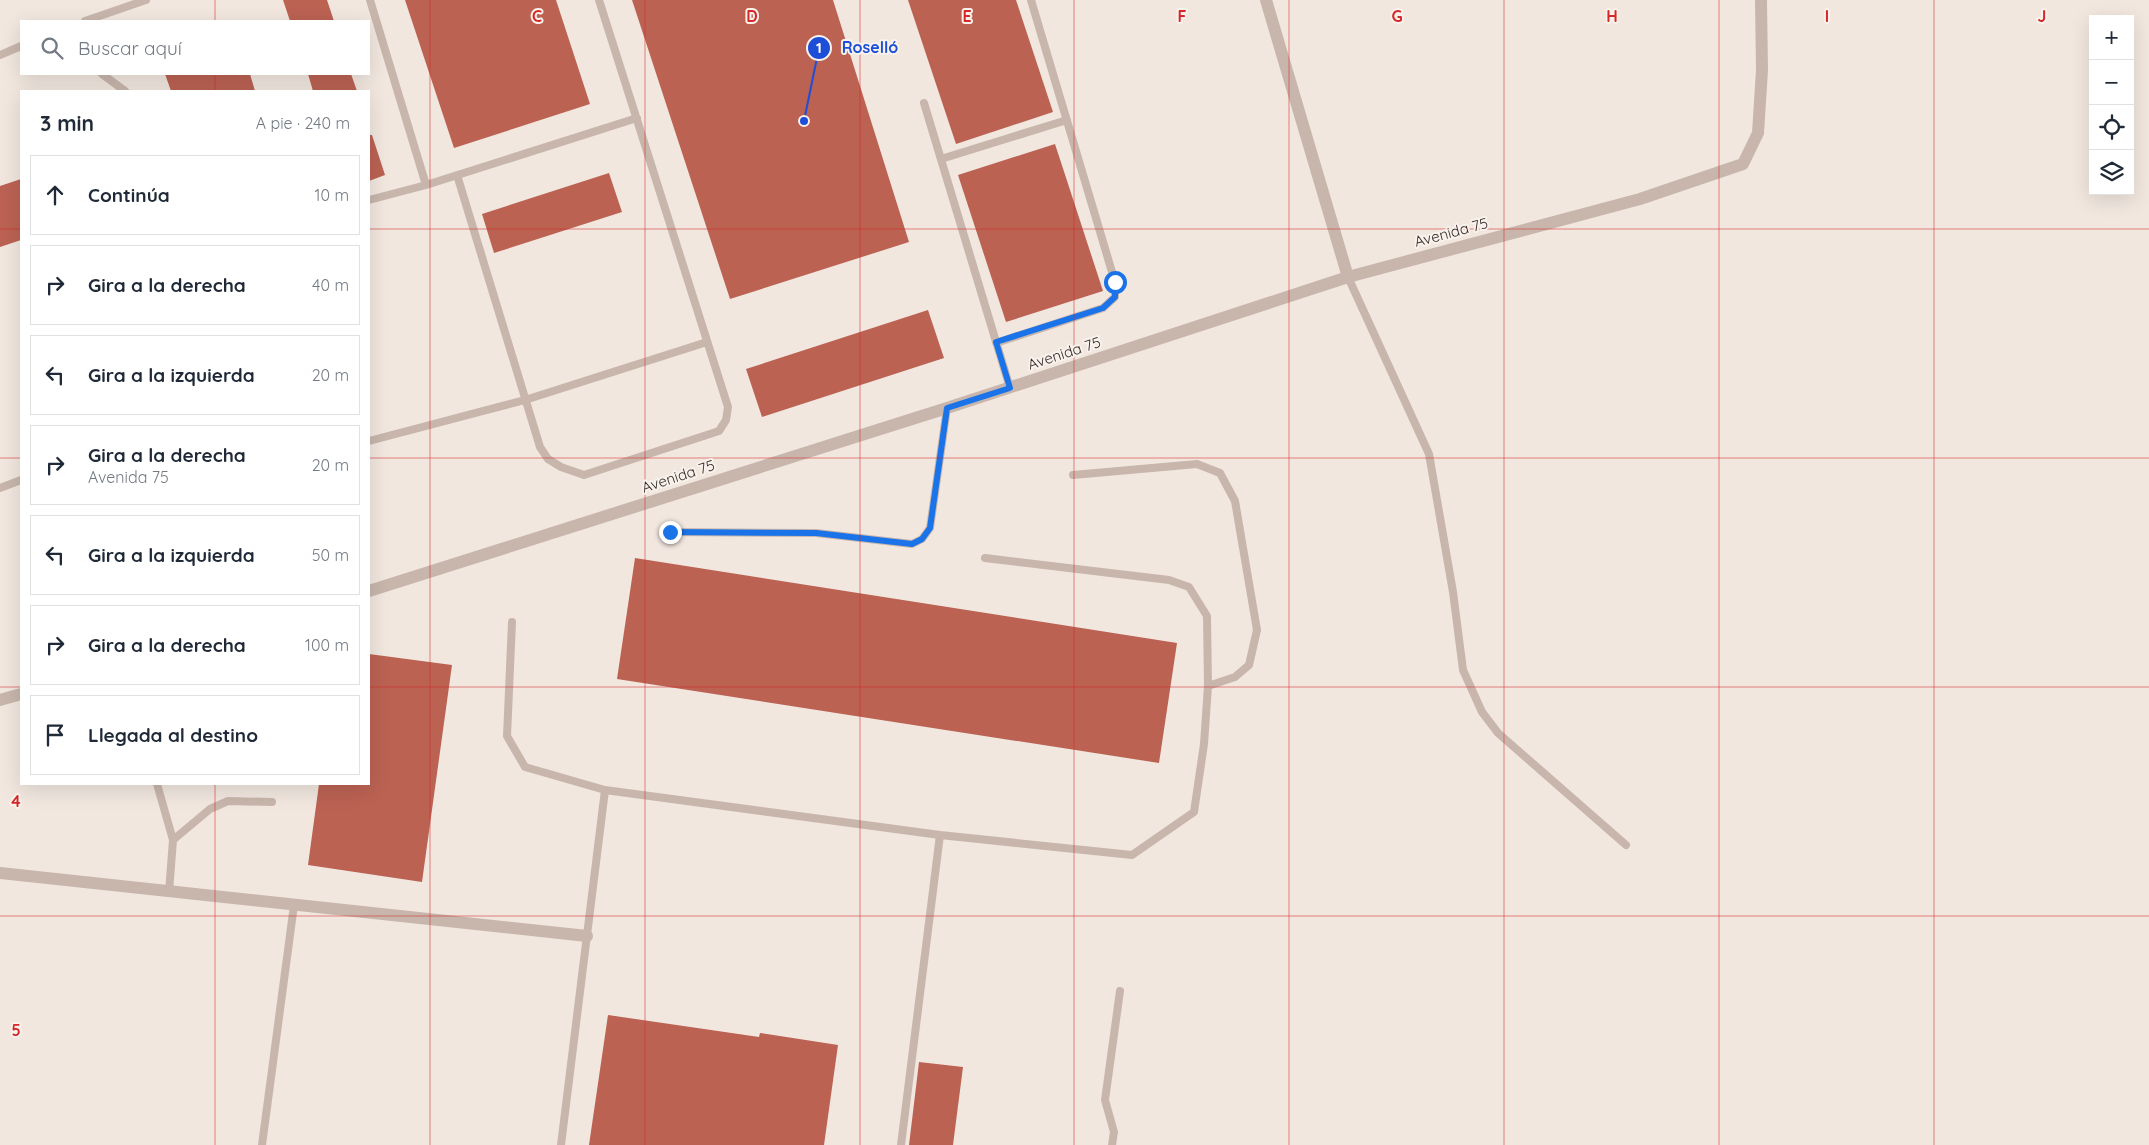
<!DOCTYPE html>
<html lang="es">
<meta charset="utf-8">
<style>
:root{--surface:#fff;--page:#f6f6f7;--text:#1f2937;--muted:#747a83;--line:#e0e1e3}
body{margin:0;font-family:Quicksand,sans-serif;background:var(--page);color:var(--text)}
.controls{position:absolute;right:15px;top:15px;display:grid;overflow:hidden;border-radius:0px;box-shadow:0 5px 20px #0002}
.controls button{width:45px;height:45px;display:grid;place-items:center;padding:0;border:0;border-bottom:1px solid var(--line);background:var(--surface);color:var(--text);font:25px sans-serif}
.stop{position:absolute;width:15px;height:15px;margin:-11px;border:4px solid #1a73e8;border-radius:50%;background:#fff}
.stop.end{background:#1a73e8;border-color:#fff;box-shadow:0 1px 5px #0008}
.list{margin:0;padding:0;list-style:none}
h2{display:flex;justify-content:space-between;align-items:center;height:65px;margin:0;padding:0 20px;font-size:21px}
h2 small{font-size:16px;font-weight:400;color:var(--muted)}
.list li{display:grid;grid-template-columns:32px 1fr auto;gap:15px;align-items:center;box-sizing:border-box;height:80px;margin:0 10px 10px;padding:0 10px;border:1px solid var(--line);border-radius:0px}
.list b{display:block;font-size:19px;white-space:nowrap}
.list p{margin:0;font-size:16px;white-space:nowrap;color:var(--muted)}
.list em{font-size:16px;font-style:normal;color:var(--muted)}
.icon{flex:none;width:28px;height:28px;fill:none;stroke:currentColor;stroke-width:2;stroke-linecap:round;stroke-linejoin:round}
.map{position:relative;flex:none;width:2149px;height:1145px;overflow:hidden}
.search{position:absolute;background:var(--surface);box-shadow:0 5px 20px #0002;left:20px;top:20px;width:350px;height:55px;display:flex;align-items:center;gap:12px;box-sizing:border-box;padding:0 18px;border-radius:0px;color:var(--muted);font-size:19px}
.panel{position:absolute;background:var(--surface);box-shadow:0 5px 20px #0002;left:20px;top:90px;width:350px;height:695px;border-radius:0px}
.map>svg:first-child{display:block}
</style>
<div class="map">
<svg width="2149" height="1145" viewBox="0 0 2149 1145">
<rect width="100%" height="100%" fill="#f1e7df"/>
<!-- building -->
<path fill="#bb6253" d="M 283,0 L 327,0 L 334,21 L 290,21 Z
M 405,0 L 556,0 L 590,104 L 454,148 Z
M 632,0 L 833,0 L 909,242 L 730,299 Z
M 908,0 L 1016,0 L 1053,112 L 956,144 Z
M 165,74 L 250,74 L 255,91 L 171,91 Z
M 308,74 L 351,74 L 357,91 L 313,91 Z
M 369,135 L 372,135 L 385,175 L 369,181 Z
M 1055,144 L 1103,291 L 1006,322 L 958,175 Z
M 609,173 L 622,212 L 494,253 L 482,214 Z
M 21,179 L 21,240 L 0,247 L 0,186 Z
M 928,310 L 944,358 L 762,417 L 746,369 Z
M 635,558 L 1177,643 L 1159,763 L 617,679 Z
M 369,654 L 452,665 L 422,882 L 308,865 L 319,784 L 369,784 Z
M 608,1015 L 759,1037 L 760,1033 L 838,1045 L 824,1145 L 589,1145 Z
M 919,1062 L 963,1067 L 953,1145 L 909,1145 Z"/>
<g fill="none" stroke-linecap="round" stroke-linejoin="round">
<!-- lane -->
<path stroke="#c8b6ac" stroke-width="8" d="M 370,0 L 426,185
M 85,21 L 146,0
M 0,55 L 21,46
M 102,74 L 125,91
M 924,103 L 1010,388
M 941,159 L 1067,120
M 457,175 L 540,447 L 548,459 L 561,467 L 584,475 L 719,431 L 726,420 L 728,407 L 599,0
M 369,200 L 426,185 L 637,118
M 1348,277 L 1429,454 L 1453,592 L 1463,670 L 1482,712 L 1498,733 L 1626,845
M 996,343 L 1103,308 L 1115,297 L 1115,282 L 1031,0
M 369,441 L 525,400 L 707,342
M 1073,475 L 1197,464 L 1220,473 L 1235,501 L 1257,630 L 1249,665 L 1235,677 L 1208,686
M 0,488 L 21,480
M 670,532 L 816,533 L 912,544 L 922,539 L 930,528 L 947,408
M 512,622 L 507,736 L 525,767 L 605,790
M 157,784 L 173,840 L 169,892
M 940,835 L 1132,855 L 1194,812 L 1204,744 L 1208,686 L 1207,616 L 1189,587 L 1169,580 L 985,558
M 173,840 L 210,809 L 228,801 L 272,802
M 262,1145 L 294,905
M 561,1145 L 605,790 L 940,835 L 901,1145
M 1112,1145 L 1114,1132 L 1105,1100 L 1120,991"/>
<!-- street -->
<path stroke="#c8b6ac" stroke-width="12" d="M 1266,0 L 1348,277
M 369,591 L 947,408 L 1348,277 L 1640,199 L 1743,164 L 1758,133 L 1762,70 L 1761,0
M 0,700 L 21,694
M 0,873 L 587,936"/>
</g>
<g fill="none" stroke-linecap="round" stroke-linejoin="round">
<!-- route -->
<path stroke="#1a73e8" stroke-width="6" d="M 670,532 L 816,533 L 912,544 L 922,539 L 930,528 L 947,408 L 1010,388 L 996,342 L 1103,308 L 1115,297 L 1115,282"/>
</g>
<!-- grid -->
<path fill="none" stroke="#d62828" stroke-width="1" stroke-opacity="0.55" d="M 215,0 L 215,21M 430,0 L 430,1145M 645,0 L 645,1145M 860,0 L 860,1145M 1074,0 L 1074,1145M 1289,0 L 1289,1145M 1504,0 L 1504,1145M 1719,0 L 1719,1145M 1934,0 L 1934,1145M 215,74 L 215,91M 0,229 L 21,229M 369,229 L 2149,229M 0,458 L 21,458M 369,458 L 2149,458M 0,687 L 21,687M 369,687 L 2149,687M 215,784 L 215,1145M 0,916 L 2149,916"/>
<g text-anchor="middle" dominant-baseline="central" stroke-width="4" stroke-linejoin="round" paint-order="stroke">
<!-- street labels -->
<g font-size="15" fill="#372d2a" stroke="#f9f1eb">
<text transform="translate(1451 232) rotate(-15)">Avenida 75</text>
<text transform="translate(1064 353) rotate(-18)">Avenida 75</text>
<text transform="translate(678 476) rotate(-18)">Avenida 75</text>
</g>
</g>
<g font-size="16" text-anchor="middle" font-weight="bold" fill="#d62828" stroke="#f9f1eb" stroke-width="4" stroke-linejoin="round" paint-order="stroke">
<text x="537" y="22">C</text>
<text x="752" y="22">D</text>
<text x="967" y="22">E</text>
<text x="1182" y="22">F</text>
<text x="1397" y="22">G</text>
<text x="1612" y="22">H</text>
<text x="1827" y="22">I</text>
<text x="2042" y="22">J</text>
<text x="16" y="807">4</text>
<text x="16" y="1036">5</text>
</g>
<!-- callouts -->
<path fill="none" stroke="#1d4ed8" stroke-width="2" d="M804 121L819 48"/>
<g fill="#1d4ed8" stroke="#f9f1eb" stroke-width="2">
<circle cx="804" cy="121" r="5"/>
<circle cx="819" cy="48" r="12"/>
</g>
<g font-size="15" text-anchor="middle" font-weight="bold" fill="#fff">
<text x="819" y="53">1</text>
</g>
<g font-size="16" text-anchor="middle" font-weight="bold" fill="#1d4ed8" stroke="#f9f1eb" stroke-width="4" stroke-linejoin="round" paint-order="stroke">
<text x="870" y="53">Roselló</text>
</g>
</svg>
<div class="controls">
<button>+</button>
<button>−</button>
<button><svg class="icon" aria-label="locate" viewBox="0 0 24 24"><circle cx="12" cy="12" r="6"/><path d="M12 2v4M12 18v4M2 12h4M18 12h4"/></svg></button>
<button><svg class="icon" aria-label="layers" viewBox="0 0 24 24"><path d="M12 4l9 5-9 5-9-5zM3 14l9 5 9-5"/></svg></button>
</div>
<div class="stop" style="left:1115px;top:282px"></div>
<div class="stop end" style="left:670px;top:532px"></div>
<div class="search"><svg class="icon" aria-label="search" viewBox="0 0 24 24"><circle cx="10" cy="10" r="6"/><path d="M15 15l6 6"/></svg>Buscar aquí</div>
<section class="panel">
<h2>3 min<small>A pie · 240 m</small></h2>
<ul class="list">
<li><svg class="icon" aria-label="ahead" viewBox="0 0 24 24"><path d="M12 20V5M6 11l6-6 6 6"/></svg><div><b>Continúa</b></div><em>10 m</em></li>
<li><svg class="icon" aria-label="right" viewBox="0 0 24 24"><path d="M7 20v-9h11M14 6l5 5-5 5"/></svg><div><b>Gira a la derecha</b></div><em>40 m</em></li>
<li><svg class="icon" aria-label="left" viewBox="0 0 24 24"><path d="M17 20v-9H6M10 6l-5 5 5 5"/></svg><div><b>Gira a la izquierda</b></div><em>20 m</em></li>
<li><svg class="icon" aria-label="right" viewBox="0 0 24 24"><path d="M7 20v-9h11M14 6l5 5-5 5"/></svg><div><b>Gira a la derecha</b><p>Avenida 75</p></div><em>20 m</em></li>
<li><svg class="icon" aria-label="left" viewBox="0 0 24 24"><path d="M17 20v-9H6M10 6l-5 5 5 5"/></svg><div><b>Gira a la izquierda</b></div><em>50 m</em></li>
<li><svg class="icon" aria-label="right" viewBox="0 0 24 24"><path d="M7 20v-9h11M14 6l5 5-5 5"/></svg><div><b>Gira a la derecha</b></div><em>100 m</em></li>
<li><svg class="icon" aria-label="arrive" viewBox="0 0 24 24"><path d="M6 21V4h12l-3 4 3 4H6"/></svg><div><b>Llegada al destino</b></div></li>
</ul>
</section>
</div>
